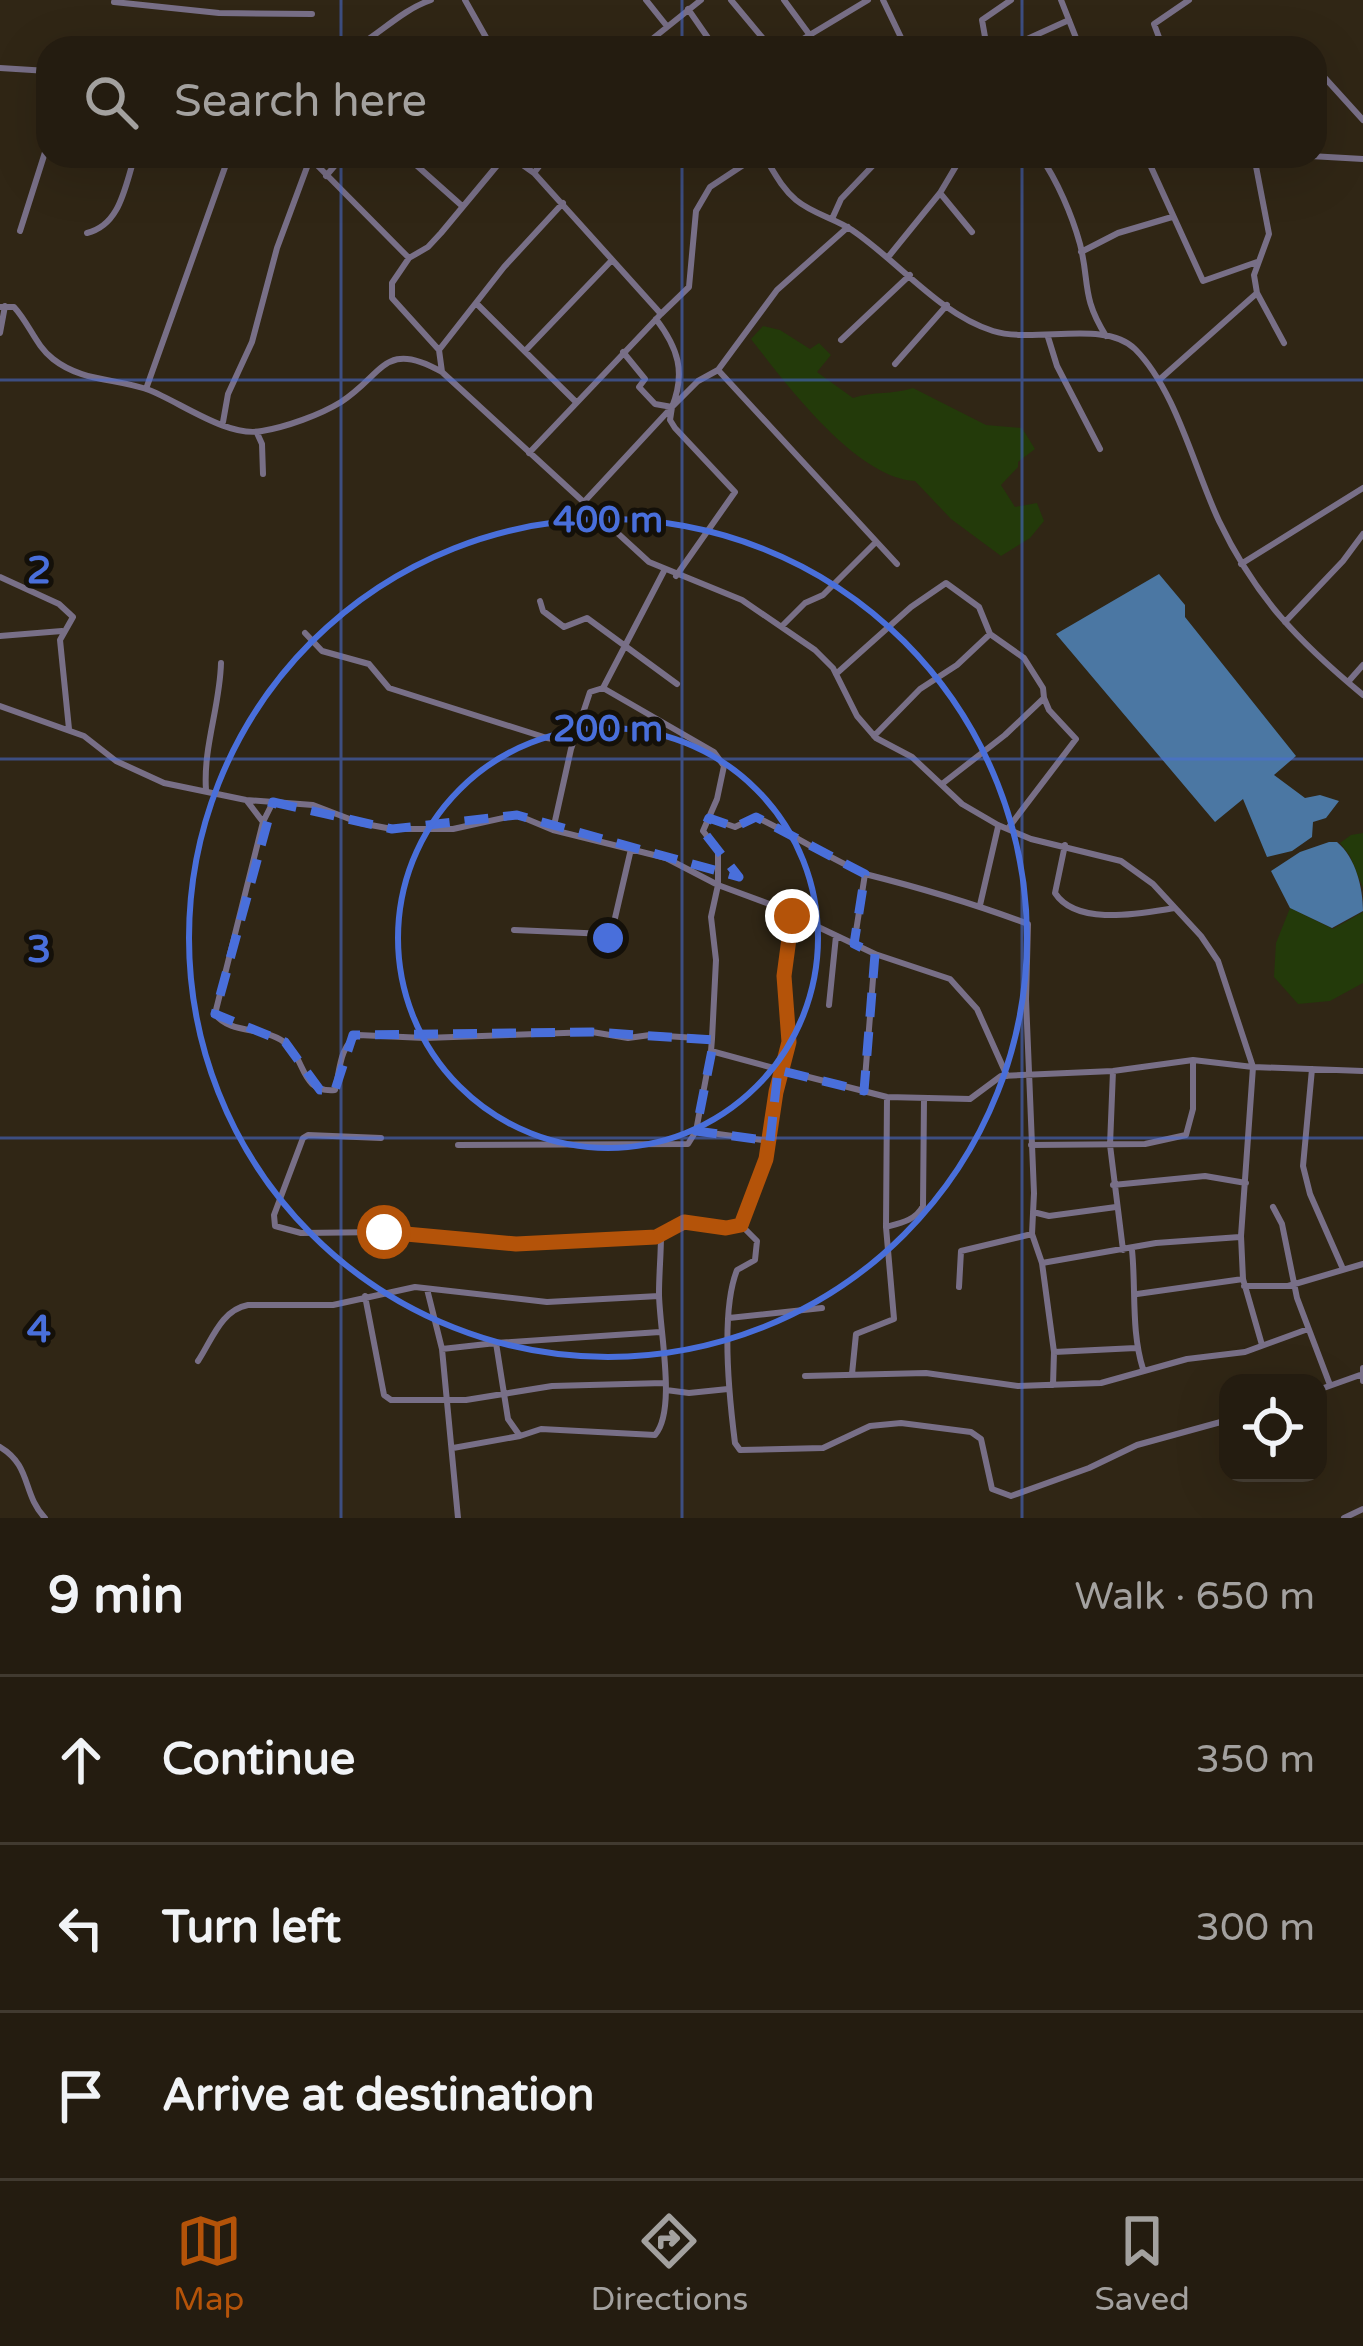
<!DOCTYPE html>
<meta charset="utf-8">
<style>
:root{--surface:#241c10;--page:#2c2519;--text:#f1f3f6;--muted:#a3a19f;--line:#413a30;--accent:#b45309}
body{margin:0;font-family:"Varela Round",sans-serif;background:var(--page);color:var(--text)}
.controls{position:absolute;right:36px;bottom:36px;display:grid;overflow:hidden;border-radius:24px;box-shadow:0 12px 48px #0002}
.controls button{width:108px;height:108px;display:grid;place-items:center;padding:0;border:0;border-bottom:3px solid var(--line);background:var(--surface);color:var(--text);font:60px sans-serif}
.stop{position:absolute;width:36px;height:36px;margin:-27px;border:9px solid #b45309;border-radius:50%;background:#fff}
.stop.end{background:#b45309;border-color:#fff;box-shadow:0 3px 12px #0008}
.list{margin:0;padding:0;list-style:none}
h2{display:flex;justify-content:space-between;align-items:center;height:156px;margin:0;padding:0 48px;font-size:51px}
h2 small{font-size:39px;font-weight:400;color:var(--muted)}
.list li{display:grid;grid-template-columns:78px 1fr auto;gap:36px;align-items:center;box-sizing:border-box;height:168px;padding:0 48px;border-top:3px solid var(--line)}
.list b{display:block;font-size:45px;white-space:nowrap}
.list em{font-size:39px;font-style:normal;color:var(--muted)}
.icon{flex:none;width:66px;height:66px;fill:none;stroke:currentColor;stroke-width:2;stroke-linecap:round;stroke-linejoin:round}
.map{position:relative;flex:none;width:1363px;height:1518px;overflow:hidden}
.search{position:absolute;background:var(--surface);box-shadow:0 12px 48px #0002;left:36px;right:36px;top:36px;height:132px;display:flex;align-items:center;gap:30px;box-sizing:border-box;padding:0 42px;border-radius:36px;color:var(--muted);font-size:45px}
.sheet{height:660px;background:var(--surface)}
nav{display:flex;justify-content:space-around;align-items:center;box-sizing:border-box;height:168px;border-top:3px solid var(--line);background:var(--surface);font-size:33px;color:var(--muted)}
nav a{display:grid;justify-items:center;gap:6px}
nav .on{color:var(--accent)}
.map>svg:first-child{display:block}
</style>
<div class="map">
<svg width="1363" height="1518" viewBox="0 0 1363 1518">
<rect width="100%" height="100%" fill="#302615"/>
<!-- green -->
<path fill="#233a0a" d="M 763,326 L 780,330 L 810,349 L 819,343 L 831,355 L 817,372 L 853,398 C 874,391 891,395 913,388 L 986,425 L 1022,428 L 1035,449 L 1018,462 L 1018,467 L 1001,485 L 1015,507 L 1037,503 L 1044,521 L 1030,538 L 1001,556 L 951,519 L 915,481 C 856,478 785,383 751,339 Z
M 1363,833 L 1363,888 L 1350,856 L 1340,843 L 1351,835 Z
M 1290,908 L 1333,929 L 1363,912 L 1363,983 L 1330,1001 L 1298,1004 L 1274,977 L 1276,943 Z"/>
<!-- water -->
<path fill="#4b77a3" d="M 1159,574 L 1185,605 L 1185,617 L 1296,756 L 1274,775 L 1305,798 L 1320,795 L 1339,801 L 1326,818 L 1313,822 L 1312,837 L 1292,851 L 1267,857 L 1243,799 L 1215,822 L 1056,634 Z
M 1329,842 L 1337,842 C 1356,858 1363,888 1363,911 L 1332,928 L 1290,908 L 1271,871 L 1300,852 Z"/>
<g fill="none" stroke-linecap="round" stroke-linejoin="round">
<!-- street -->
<path stroke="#786f87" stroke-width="6" d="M 465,0 L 492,48
M 646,0 L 666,25
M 731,0 L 771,48
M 784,0 L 809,34
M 883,0 L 906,48
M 1061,0 L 1080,48
M 114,2 L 219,13 L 312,14
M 688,9 L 715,48
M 355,48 C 382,32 402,10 431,0
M 641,48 L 701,0
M 788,48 L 868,0
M 987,48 L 982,20 L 1011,0
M 1007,48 L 1069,20
M 1163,48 L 1154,24 L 1189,0
M 1275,48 L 1294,40 L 1303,48
M 1315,67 L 1363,120
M 0,68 L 48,71
M 406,156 L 461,205
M 510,156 L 534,173 L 547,156
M 764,156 C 774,172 781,187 796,200 C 813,214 834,218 852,230 C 898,261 939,314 993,331 C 1035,344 1105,319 1135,349 C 1176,390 1194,468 1219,521 C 1256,598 1298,641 1363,695
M 1040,156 C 1057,180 1072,215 1080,244 C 1090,283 1081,296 1106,336
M 1146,156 L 1203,281 L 1257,262
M 1310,156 L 1363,159
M 310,158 L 409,258
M 326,176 L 343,156
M 940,193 L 972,232
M 832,219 L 841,199 L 882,156
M 20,231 L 48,143
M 87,233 C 121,225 125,185 135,156
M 1081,252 L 1118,233 L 1172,217
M 889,256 L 940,193 L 962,156
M 1257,293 L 1284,343
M 477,304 L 576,402
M 0,307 L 14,307 C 29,323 36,346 53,359 C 82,382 116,378 149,390 C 180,402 228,438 262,431 C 286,427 320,415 341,402 C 384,374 384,339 442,372 L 649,562 L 742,600 L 815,650 L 833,668 L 857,716 L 876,738 L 912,757 L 962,804 L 998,825 L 1031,839 L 1121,861 L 1153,884 L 1201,936 L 1218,961 L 1253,1067 L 1241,1236 L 1243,1279 L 1262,1345
M 661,314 L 689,287 L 696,211 L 710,187 L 757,156
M 656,319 C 678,348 686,372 672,407 L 698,381 L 718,370 L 777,290 L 848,227
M 0,333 L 5,306
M 1048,337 L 1057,366 L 1100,449
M 841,340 L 910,275
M 439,350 L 504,267 L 563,203
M 525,351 L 612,260
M 623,352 L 645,379 L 639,387 L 655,404 L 672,407
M 895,364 L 947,305
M 718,370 L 897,564
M 442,372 L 439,350 L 392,298 L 392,283 L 409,258 L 428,247 L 441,233 L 505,156
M 1159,380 L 1257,293 L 1254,275 L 1269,234 L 1254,156
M 146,389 L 229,156
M 223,422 L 228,394 L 252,342 L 277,248 L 310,159
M 257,433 L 262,444 L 263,474
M 529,453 L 661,314 L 534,173
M 583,503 L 672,407 L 670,420 L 675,428 L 735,492 L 676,576
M 1241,564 L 1363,488
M 0,577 L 59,604 L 73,617 L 60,640 L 69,729
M 540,601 L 543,611 L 564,627 L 587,618 L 677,684
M 1285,622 L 1343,561 L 1363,534
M 783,625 L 805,603 L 823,595 L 876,542
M 305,633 L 322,651 L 369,664 L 389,688 L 547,738 L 573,742
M 0,636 L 62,631
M 836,674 L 911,607 L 946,583 L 979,607 L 990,634 L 1024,658 L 1043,688 L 1044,698 L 1005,735 L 942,784
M 1348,682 L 1363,665
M 603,688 L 714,752 L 724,766 L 717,799 L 703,831 L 718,850 L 718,885 L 711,917 L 716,960 L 712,1039
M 0,706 L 84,736 L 116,761 L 164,783 L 246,800 L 313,805 L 360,823 L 392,829 L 453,829 L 517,815 L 553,830 L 666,858 L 718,885 L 772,905 L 875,954 L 950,979 L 977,1009 L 1007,1076
M 874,736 L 920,689 L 957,665 L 990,634
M 206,790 C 203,747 220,706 221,663
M 247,801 L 263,822
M 273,802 L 263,822 L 215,1014 C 231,1035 263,1026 284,1042 C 307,1059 299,1093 335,1090 C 340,1071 339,1046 358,1035 L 425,1038 L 592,1032 L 628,1038 L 650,1035 L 712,1039 L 711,1051 L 781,1070 L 789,1042 L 784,954 L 792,916
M 709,818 L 735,827 L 756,817 C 794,835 827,857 865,874 L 854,944
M 1009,827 L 1076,739 L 1049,710 L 1044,698
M 553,830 L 571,749 L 590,692 L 603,688 L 664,571
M 1065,845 L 1055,893 C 1077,927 1142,913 1175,908
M 865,874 C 921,888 975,904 1028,924 L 1026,999 L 1034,1193 L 1032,1234 L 1042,1263 L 1054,1352 L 1053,1385
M 980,905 L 998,827
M 514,930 L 607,934 L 615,918 L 631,849
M 829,1005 L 836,936
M 1312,1069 L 1303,1166 L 1310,1194 L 1343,1269
M 1113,1071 L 1110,1145 L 1123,1250
M 864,1091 L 875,954
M 696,1131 L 770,1141
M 381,1138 L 308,1135 L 303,1138 L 274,1215 L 275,1226 L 301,1233 L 384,1232 L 516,1244 L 656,1237 L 684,1222 L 726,1227 L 741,1225 L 766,1159 L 781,1070 L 887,1097 L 970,1099 L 1001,1076 L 1113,1071 L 1193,1060 L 1253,1067 L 1363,1071
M 458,1145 L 688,1144 L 696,1131 L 711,1051
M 1031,1145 L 1145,1144 L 1186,1135 L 1193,1109 L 1193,1062
M 1113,1185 L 1205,1176 L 1246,1183
M 1273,1207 L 1282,1224 L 1297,1298 L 1330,1385
M 1033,1212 L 1049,1216 L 1116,1207
M 742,1226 L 757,1241 L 755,1260 L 737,1270 C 720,1313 729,1396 735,1443 L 740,1450 L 823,1448 L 870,1426 L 901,1423 L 971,1432 L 981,1439 L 992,1489 L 1011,1496 L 1089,1468 L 1137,1445 L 1228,1420
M 886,1227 C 901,1223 916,1220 923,1206 L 924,1099
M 1132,1250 C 1136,1289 1131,1331 1143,1369
M 1042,1263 L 1156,1243 L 1240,1237
M 1244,1286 L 1288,1286 L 1363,1264
M 959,1287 L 961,1251 L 1032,1234
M 427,1289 L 442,1349 L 458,1518
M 1137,1294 L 1243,1279
M 365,1296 L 384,1395 L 391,1400 L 466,1400 L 552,1386 L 664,1383
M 729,1318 L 822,1308
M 496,1343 L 660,1332
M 442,1349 L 496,1343 L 508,1419 L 520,1436 L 541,1429 L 655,1435 C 677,1410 659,1328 659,1293 C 659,1274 661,1254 661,1235
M 1054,1352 L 1136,1348
M 198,1361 C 212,1340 221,1310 248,1305 L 333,1305 L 415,1287 L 547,1302 L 659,1296
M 1363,1368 L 1363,1381
M 852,1374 L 856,1334 L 894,1319 L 886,1227 L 887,1097
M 805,1376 L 926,1373 L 1018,1386 L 1101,1383 L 1187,1359 L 1245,1352 L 1308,1329
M 666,1390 L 689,1393 L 728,1389
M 1318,1390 L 1360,1375
M 0,1447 C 32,1466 22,1494 45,1518
M 453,1448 L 520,1436
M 1344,1518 L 1363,1509"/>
</g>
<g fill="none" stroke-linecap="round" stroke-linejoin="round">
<!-- route -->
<path stroke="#b45309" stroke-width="15" d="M 384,1232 L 516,1244 L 656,1237 L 684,1222 L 726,1228 L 741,1225 L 766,1159 L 776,1092 L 789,1042 L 784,976 L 792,916"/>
</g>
<!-- marked area -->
<path fill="none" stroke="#496fdb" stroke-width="9" stroke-dasharray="24 15" stroke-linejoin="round" d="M 273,802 L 392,829 L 517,815 L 739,877 L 703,831 L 709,818 L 735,827 L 756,817 L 865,874 L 854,944 L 875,954 L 864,1091 L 778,1070 L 770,1141 L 696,1131 L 714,1040 L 592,1032 L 353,1035 L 335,1090 L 320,1090 L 285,1042 L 215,1014 Z"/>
<!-- grid -->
<path fill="none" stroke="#496fdb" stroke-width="3" stroke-opacity="0.55" d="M 341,0 L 341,48M 682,0 L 682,48M 1022,0 L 1022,48M 341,156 L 341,1518M 682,156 L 682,1518M 1022,156 L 1022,1518M 0,380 L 1363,380M 0,759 L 1363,759M 0,1138 L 1363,1138"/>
<!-- distance rings -->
<g fill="none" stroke="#496fdb" stroke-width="6">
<circle cx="608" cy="938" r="210"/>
<circle cx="608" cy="938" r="419"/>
</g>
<g font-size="39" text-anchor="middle" font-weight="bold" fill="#496fdb" stroke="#141009" stroke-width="10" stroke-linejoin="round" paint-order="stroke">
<text x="39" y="583">2</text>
<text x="39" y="962">3</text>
<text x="39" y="1342">4</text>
</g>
<circle cx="608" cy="938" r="18" fill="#496fdb" stroke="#141009" stroke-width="6"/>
<g font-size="36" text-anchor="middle" font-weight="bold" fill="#496fdb" stroke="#141009" stroke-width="10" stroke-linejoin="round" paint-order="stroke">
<text x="608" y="532">400 m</text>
<text x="608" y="741">200 m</text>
</g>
</svg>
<div class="controls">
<button><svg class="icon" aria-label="locate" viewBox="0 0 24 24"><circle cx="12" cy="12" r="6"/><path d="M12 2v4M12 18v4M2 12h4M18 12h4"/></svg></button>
</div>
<div class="stop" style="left:384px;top:1232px"></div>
<div class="stop end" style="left:792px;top:916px"></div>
<div class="search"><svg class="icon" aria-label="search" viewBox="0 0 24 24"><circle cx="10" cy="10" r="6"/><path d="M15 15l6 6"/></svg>Search here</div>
</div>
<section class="sheet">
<h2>9 min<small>Walk · 650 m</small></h2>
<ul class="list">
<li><svg class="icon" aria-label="ahead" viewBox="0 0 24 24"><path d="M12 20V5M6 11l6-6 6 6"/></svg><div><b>Continue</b></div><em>350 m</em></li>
<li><svg class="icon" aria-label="left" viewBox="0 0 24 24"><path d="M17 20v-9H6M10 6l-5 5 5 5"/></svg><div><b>Turn left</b></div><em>300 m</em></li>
<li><svg class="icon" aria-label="arrive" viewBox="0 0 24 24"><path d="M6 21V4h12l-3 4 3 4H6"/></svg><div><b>Arrive at destination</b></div></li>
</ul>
</section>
<nav>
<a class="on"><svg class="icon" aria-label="map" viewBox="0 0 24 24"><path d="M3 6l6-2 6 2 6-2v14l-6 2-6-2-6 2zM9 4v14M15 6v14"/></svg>Map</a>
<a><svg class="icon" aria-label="directions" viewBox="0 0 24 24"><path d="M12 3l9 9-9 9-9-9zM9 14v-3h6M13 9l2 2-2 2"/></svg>Directions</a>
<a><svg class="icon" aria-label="saved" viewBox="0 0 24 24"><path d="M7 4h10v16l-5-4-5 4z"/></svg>Saved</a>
</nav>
